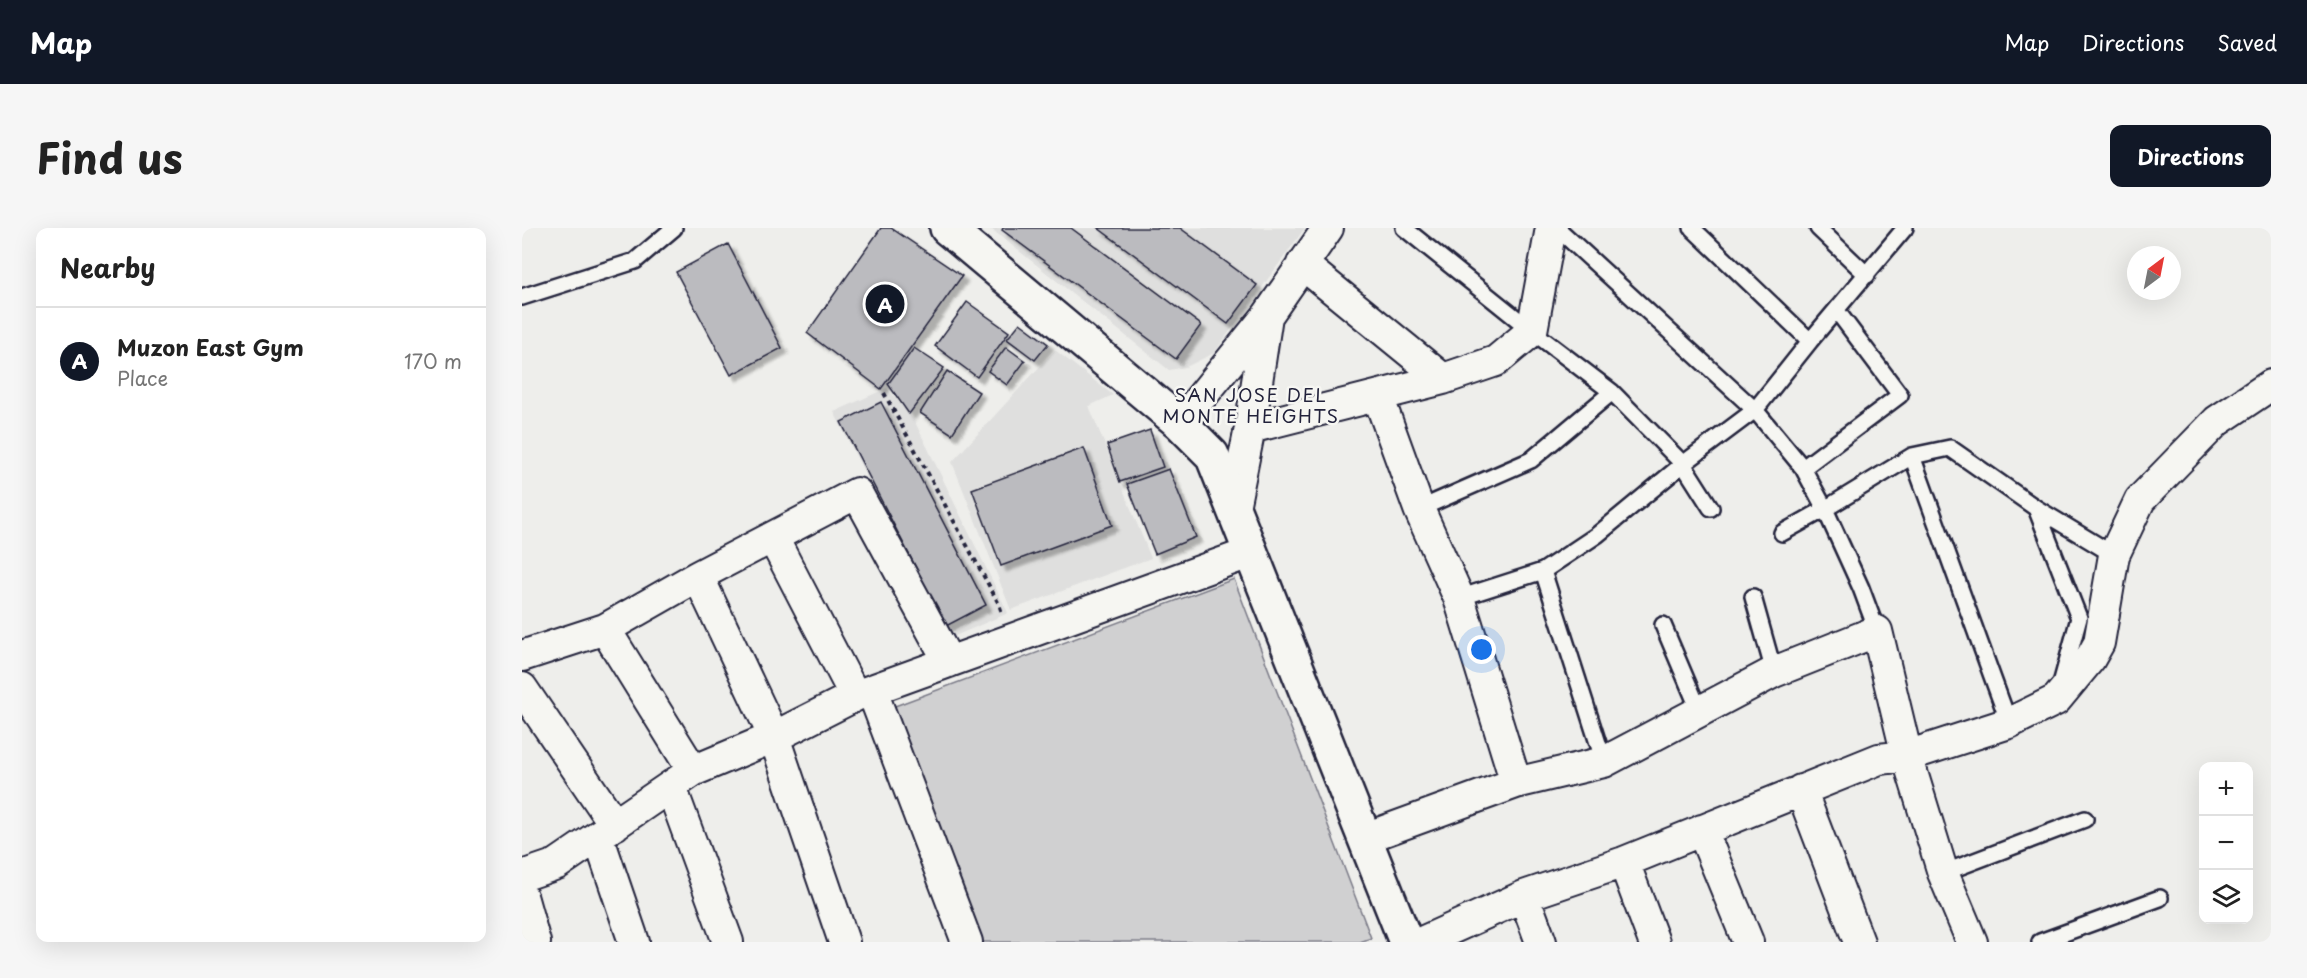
<!DOCTYPE html>
<meta charset="utf-8">
<style>
:root{--surface:#fff;--page:#f6f6f6;--text:#222;--muted:#767676;--line:#e0e0e0;--accent:#111827}
body{margin:0;font-family:"Playpen Sans",sans-serif;background:var(--page);color:var(--text)}
.controls{position:absolute;right:18px;bottom:18px;display:grid;overflow:hidden;border-radius:12px;box-shadow:0 6px 24px #0002}
.controls button{width:54px;height:54px;display:grid;place-items:center;padding:0;border:0;border-bottom:2px solid var(--line);background:var(--surface);color:var(--text);font:30px sans-serif}
.compass{position:absolute;left:1605px;top:18px;width:54px;height:54px;border-radius:50%;background:var(--surface);box-shadow:0 6px 24px #0002;rotate:32deg}
.you{position:absolute;left:960px;top:422px;width:21px;height:21px;margin:-15px;border:4px solid #fff;border-radius:50%;background:#1a73e8;box-shadow:0 0 0 9px #1a73e833}
.badge{display:grid;place-items:center;width:39px;height:39px;border-radius:50%;background:var(--accent);color:#fff;font-size:20px;font-weight:700}
.pin{position:absolute;translate:-50% -50%;border:3px solid #fff;box-shadow:0 2px 6px #0006}
.list{margin:0;padding:0;list-style:none}
h2{display:flex;justify-content:space-between;align-items:center;height:78px;margin:0;padding:0 24px;font-size:26px}
h2 small{font-size:20px;font-weight:400;color:var(--muted)}
.list li{display:grid;grid-template-columns:39px 1fr auto;gap:18px;align-items:center;box-sizing:border-box;height:108px;padding:0 24px;border-top:2px solid var(--line)}
.list b{display:block;font-size:22px;white-space:nowrap}
.list p{margin:0;font-size:20px;white-space:nowrap;color:var(--muted)}
.list em{font-size:20px;font-style:normal;color:var(--muted)}
.icon{flex:none;width:33px;height:33px;fill:none;stroke:currentColor;stroke-width:2;stroke-linecap:round;stroke-linejoin:round}
.map{position:relative;flex:none;width:1749px;height:714px;overflow:hidden;border-radius:12px}
header{display:flex;align-items:center;gap:36px;box-sizing:border-box;height:84px;padding:0 30px;background:var(--accent);color:#fff}
header strong{font-size:28px}
nav{display:flex;gap:33px;margin-inline-start:auto;font-size:21px}
.intro{display:flex;align-items:center;justify-content:space-between;box-sizing:border-box;height:144px;padding:0 36px}
h1{margin:0;font-size:42px}
.button{padding:15px 27px;border-radius:12px;background:var(--accent);color:#fff;font-size:21px;font-weight:700}
main{display:flex;gap:36px;padding:0 36px}
aside{flex:1;background:var(--surface);border-radius:12px;box-shadow:0 6px 24px #0002}
.map>svg:first-child{display:block}
</style>
<header>
<strong>Map</strong>
<nav><a>Map</a><a>Directions</a><a>Saved</a></nav>
</header>
<div class="intro"><h1>Find us</h1><a class="button">Directions</a></div>
<main>
<aside>
<h2>Nearby<small></small></h2>
<ul class="list">
<li><span class="badge">A</span><div><b>Muzon East Gym</b><p>Place</p></div><em>170 m</em></li>
</ul>
</aside>
<div class="map">
<svg width="1749" height="714" viewBox="0 0 1749 714">
<defs>
<filter id="shadow"><feDropShadow dx="5.5" dy="5.5" stdDeviation="1.5" flood-color="#0004"/></filter>
</defs>
<rect width="100%" height="100%" fill="#eeeeeb"/>
<filter id="ink" filterUnits="userSpaceOnUse"><feTurbulence type="fractalNoise" baseFrequency=".0167" numOctaves="2"/><feDisplacementMap in="SourceGraphic" scale="12" xChannelSelector="R" yChannelSelector="G"/><feConvolveMatrix kernelMatrix="1 2 1 2 8 2 1 2 1" color-interpolation-filters="sRGB"/></filter>
<g filter="url(#ink)">
<!-- built -->
<path fill="#dfdfde" d="M 468,0 L 783,0 L 692,125 L 664,139 L 647,142 Z
M 533,122 L 591,167 L 567,178 L 629,330 L 489,382 L 430,234 Z
M 365,160 L 392,192 L 486,385 L 426,411 L 312,184 Z"/>
<!-- green -->
<path fill="#d0d0d1" stroke="#797986" stroke-width="1.5" d="M 712,351 L 849,710 L 838,714 L 454,714 L 365,481 Z"/>
<!-- building -->
<path fill="#bbbbbf" stroke="#22223b" stroke-width="1.5" filter="url(#shadow)" d="M 359,0 L 369,0 L 440,48 L 359,161 L 285,105 Z
M 481,0 L 549,0 L 679,97 L 654,131 L 480,2 Z
M 576,0 L 658,0 L 735,57 L 706,96 Z
M 206,16 L 260,120 L 209,147 L 154,44 Z
M 445,74 L 487,104 L 455,149 L 413,118 Z
M 498,95 L 526,116 L 513,132 L 485,111 Z
M 484,119 L 503,133 L 485,157 L 466,143 Z
M 392,120 L 422,140 L 387,186 L 366,156 Z
M 425,143 L 457,164 L 430,206 L 398,185 Z
M 359,174 L 464,377 L 424,398 L 319,194 Z
M 628,202 L 641,239 L 598,254 L 585,217 Z
M 562,220 L 590,297 L 479,338 L 450,261 Z
M 647,241 L 674,309 L 633,326 L 605,256 Z"/>
<g fill="none" stroke-linecap="round" stroke-linejoin="round">
<defs>
<path id="service" d="M 882,0 L 1010,103 L 1090,164 L 1161,236 L 1075,307 L 1021,343 L 937,370
M 1035,0 L 1233,182 L 1281,240 L 1303,281 L 1260,305
M 1170,0 L 1288,113
M 1296,0 L 1345,47
M 0,69 L 113,33 L 152,0
M 1390,228 L 1487,495
M 1281,240 L 1378,167 L 1315,83
M 1189,280 L 1161,236 L 1233,182 L 1288,113 L 1383,0
M 1514,280 L 1557,390 L 1539,456
M 897,281 L 1009,232 L 1090,164
M 1021,343 L 1082,534
M 1231,369 L 1252,444
M 1141,397 L 1177,482
M 1355,403 L 1339,360 L 1303,281 L 1390,228 L 1428,220 L 1514,280 L 1592,327
M 1421,645 L 1563,591
M 1518,714 L 1638,670"/>
<path id="minor" d="M 780,36 L 921,151
M 856,168 L 897,281 L 937,370 L 994,555
M 658,195 L 745,88 L 806,0
M 728,200 L 921,151 L 974,133 L 1010,103 L 1029,0
M 712,280 L 728,200 L 745,88
M 251,310 L 333,468
M 176,348 L 252,509 L 322,714
M 83,401 L 171,543
M 0,428 L 83,401 L 176,348 L 335,265 L 427,434
M 0,460 L 93,597
M 350,463 L 445,714
M 149,559 L 206,714
M 1279,562 L 1337,714
M 1180,602 L 1226,714
M 76,608 L 112,714
M 843,610 L 994,555 L 1082,534 L 1252,444 L 1355,403 L 1385,528 L 1421,645 L 1450,714
M 1102,634 L 1132,714
M 0,648 L 35,636 L 171,543 L 252,509 L 333,468 L 730,324
M 0,668 L 13,714
M 1002,668 L 1019,714
M 900,714 L 1002,668 L 1102,634 L 1357,531 L 1385,528 L 1487,495 L 1534,472 L 1568,431 L 1577,415 L 1592,327 L 1618,272 L 1695,193 L 1749,157"/>
<path id="tertiary" d="M 425,0 L 658,195 L 690,227 L 884,714"/>
</defs>
<!-- service casing -->
<use href="#service" stroke="#22223b" stroke-width="20"/>
<!-- minor casing -->
<use href="#minor" stroke="#22223b" stroke-width="34"/>
<!-- tertiary casing -->
<use href="#tertiary" stroke="#22223b" stroke-width="38"/>
<!-- path -->
<path stroke="#22223b" stroke-width="4" stroke-dasharray="4.5 4.5" stroke-linecap="butt" d="M 362,165 L 477,376 L 480,385"/>
<!-- service -->
<use href="#service" stroke="#f6f6f2" stroke-width="15"/>
<!-- minor -->
<use href="#minor" stroke="#f6f6f2" stroke-width="30"/>
<!-- tertiary -->
<use href="#tertiary" stroke="#f6f6f2" stroke-width="33"/>
</g>
</g>
<g text-anchor="middle" dominant-baseline="central" stroke-width="5" stroke-linejoin="round" paint-order="stroke">
<!-- neighbourhood labels -->
<g font-size="18" letter-spacing="1.5" fill="#22223b" stroke="#f6f6f2">
<text x="729" y="166">SAN JOSE DEL<tspan x="729" dy="21">MONTE HEIGHTS</tspan></text>
</g>
</g>
</svg>
<div class="controls">
<button>+</button>
<button>−</button>
<button><svg class="icon" aria-label="layers" viewBox="0 0 24 24"><path d="M12 4l9 5-9 5-9-5zM3 14l9 5 9-5"/></svg></button>
</div>
<svg class="compass" viewBox="-18 -18 36 36"><path d="M0-13l5 13h-10z" fill="#e53935"/><path d="M0 13l5-13h-10z" fill="#767676"/></svg>
<div class="you"></div>
<div class="pin badge" style="left:363px;top:76px">A</div>
</div>
</main>
